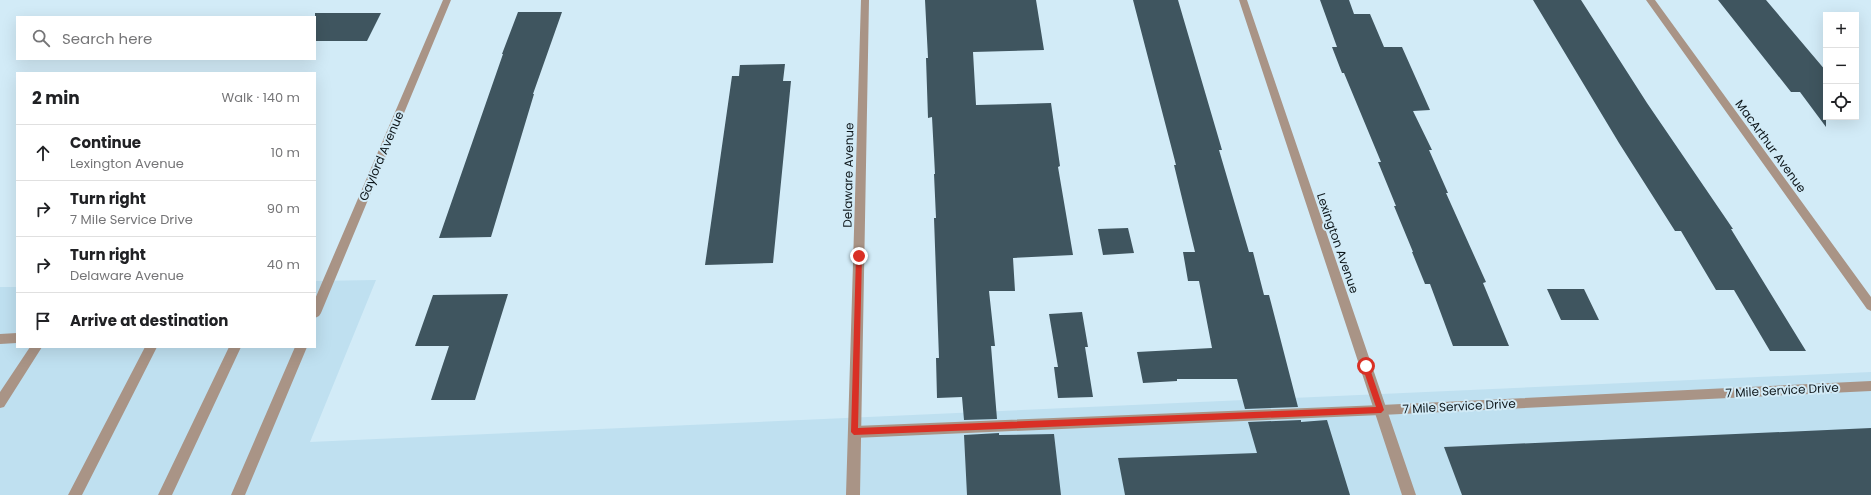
<!DOCTYPE html>
<meta charset="utf-8">
<style>
:root{--surface:#fff;--page:#f6f6f6;--text:#202124;--muted:#757577;--line:#e0e0e0}
body{margin:0;font-family:Poppins,sans-serif;background:var(--page);color:var(--text)}
.controls{position:absolute;right:12px;top:12px;display:grid;overflow:hidden;border-radius:0px;box-shadow:0 4px 16px #0002}
.controls button{width:36px;height:36px;display:grid;place-items:center;padding:0;border:0;border-bottom:1px solid var(--line);background:var(--surface);color:var(--text);font:20px sans-serif}
.stop{position:absolute;width:12px;height:12px;margin:-9px;border:3px solid #d93025;border-radius:50%;background:#fff}
.stop.end{background:#d93025;border-color:#fff;box-shadow:0 1px 4px #0008}
.list{margin:0;padding:0;list-style:none}
h2{display:flex;justify-content:space-between;align-items:center;height:52px;margin:0;padding:0 16px;font-size:17px}
h2 small{font-size:13px;font-weight:400;color:var(--muted)}
.list li{display:grid;grid-template-columns:26px 1fr auto;gap:12px;align-items:center;box-sizing:border-box;height:56px;padding:0 16px;border-top:1px solid var(--line)}
.list b{display:block;font-size:15px;white-space:nowrap}
.list p{margin:0;font-size:13px;white-space:nowrap;color:var(--muted)}
.list em{font-size:13px;font-style:normal;color:var(--muted)}
.icon{flex:none;width:22px;height:22px;fill:none;stroke:currentColor;stroke-width:2;stroke-linecap:round;stroke-linejoin:round}
.map{position:relative;flex:none;width:1871px;height:495px;overflow:hidden}
.search{position:absolute;background:var(--surface);box-shadow:0 4px 16px #0002;left:16px;top:16px;width:300px;height:44px;display:flex;align-items:center;gap:10px;box-sizing:border-box;padding:0 14px;border-radius:0px;color:var(--muted);font-size:15px}
.panel{position:absolute;background:var(--surface);box-shadow:0 4px 16px #0002;left:16px;top:72px;width:300px;height:276px;border-radius:0px}
.map>svg:first-child{display:block}
</style>
<div class="map">
<svg width="1871" height="495" viewBox="0 0 1871 495">
<rect width="100%" height="100%" fill="#d2ebf7"/>
<!-- built -->
<path fill="#bfe0f0" d="M 376,280 L 310,442 L 1871,372 L 1871,495 L 0,495 L 0,287 L 17,287 L 17,347 L 315,347 L 315,281 Z"/>
<!-- building -->
<path fill="#3f555f" d="M 925,0 L 1036,0 L 1044,50 L 973,52 L 976,105 L 1051,103 L 1060,166 L 1058,167 L 1073,255 L 1013,258 L 1015,291 L 989,291 L 995,346 L 991,346 L 997,419 L 964,420 L 962,397 L 937,398 L 936,358 L 939,358 L 934,218 L 936,218 L 934,174 L 935,174 L 932,117 L 928,118 L 926,58 L 928,58 Z
M 1133,0 L 1178,0 L 1222,150 L 1219,150 L 1249,252 L 1253,252 L 1264,295 L 1269,295 L 1298,407 L 1245,409 L 1237,379 L 1177,379 L 1177,381 L 1143,383 L 1137,352 L 1212,348 L 1199,281 L 1188,281 L 1183,252 L 1195,252 L 1174,165 L 1176,165 Z
M 1320,0 L 1349,0 L 1354,14 L 1370,14 L 1384,47 L 1402,47 L 1430,110 L 1413,111 L 1432,150 L 1429,150 L 1448,193 L 1446,193 L 1486,282 L 1483,283 L 1509,346 L 1453,346 L 1430,284 L 1425,284 L 1412,252 L 1413,252 L 1394,206 L 1396,206 L 1378,162 L 1381,162 L 1344,73 L 1342,73 L 1332,47 L 1337,47 Z
M 1533,0 L 1581,0 L 1647,103 L 1733,229 L 1731,229 L 1806,351 L 1770,351 L 1734,290 L 1716,290 L 1681,231 L 1675,231 L 1619,143 Z
M 1718,0 L 1766,0 L 1826,71 L 1826,127 L 1800,92 L 1791,92 Z
M 518,12 L 562,12 L 533,94 L 534,94 L 491,237 L 439,238 L 503,54 L 502,54 Z
M 315,13 L 381,13 L 367,41 L 315,41 Z
M 785,64 L 783,81 L 791,81 L 773,263 L 705,265 L 732,76 L 739,76 L 740,65 Z
M 1128,228 L 1134,253 L 1103,255 L 1098,229 Z
M 1547,289 L 1584,289 L 1599,320 L 1561,320 Z
M 508,294 L 475,400 L 431,400 L 449,346 L 415,346 L 433,295 Z
M 1082,312 L 1088,347 L 1085,347 L 1093,397 L 1058,398 L 1054,367 L 1058,367 L 1049,314 Z
M 1301,420 L 1301,422 L 1327,420 L 1350,495 L 1125,495 L 1118,458 L 1257,453 L 1248,422 Z
M 1871,428 L 1871,495 L 1462,495 L 1444,447 Z
M 999,433 L 999,435 L 1054,434 L 1061,495 L 967,495 L 964,435 Z"/>
<g fill="none" stroke-linecap="round" stroke-linejoin="round">
<!-- service -->
<path fill="#a99486" fill-rule="evenodd" d="M 17,333 L 17,343 L 0,344 L 0,334 Z
M 30,347 L 42,347 L 4,407 L 0,408 L 0,392 Z
M 145,347 L 157,347 L 82,495 L 68,495 Z
M 229,347 L 241,347 L 172,495 L 158,495 Z
M 1871,381 L 1871,391 L 1381,415 L 854,438 L 850,436 L 848,432 L 850,428 L 854,426 L 1381,405 Z"/>
<!-- minor -->
<path fill="#a99486" fill-rule="evenodd" d="M 443,0 L 451,0 L 321,313 L 319,316 L 315,318 L 315,299 Z
M 861,0 L 869,0 L 860,495 L 846,495 Z
M 1239,0 L 1247,0 L 1416,495 L 1402,495 Z
M 1646,0 L 1655,0 L 1871,297 L 1871,311 L 1867,309 Z
M 295,347 L 307,347 L 245,495 L 231,495 Z"/>
</g>
<!-- route -->
<path fill="#d93025" d="M 859,253 L 862,256 L 858,428 L 1376,407 L 1362,366 L 1366,363 L 1369,366 L 1384,410 L 1381,413 L 854,435 L 851,432 L 856,256 Z"/>
<g text-anchor="middle" dominant-baseline="central" stroke-width="4" stroke-linejoin="round" paint-order="stroke">
<!-- street labels -->
<g font-size="12" fill="#0e171b" stroke="#d2ebf7">
<text transform="translate(1771 146) rotate(54)">MacArthur Avenue</text>
<text transform="translate(381 156) rotate(-67)">Gaylord Avenue</text>
<text transform="translate(848 175) rotate(-89)">Delaware Avenue</text>
<text transform="translate(1338 243) rotate(71)">Lexington Avenue</text>
<text transform="translate(1782 390) rotate(-3)">7 Mile Service Drive</text>
<text transform="translate(1459 406) rotate(-3)">7 Mile Service Drive</text>
</g>
</g>
</svg>
<div class="controls">
<button>+</button>
<button>−</button>
<button><svg class="icon" aria-label="locate" viewBox="0 0 24 24"><circle cx="12" cy="12" r="6"/><path d="M12 2v4M12 18v4M2 12h4M18 12h4"/></svg></button>
</div>
<div class="stop" style="left:1366px;top:366px"></div>
<div class="stop end" style="left:859px;top:256px"></div>
<div class="search"><svg class="icon" aria-label="search" viewBox="0 0 24 24"><circle cx="10" cy="10" r="6"/><path d="M15 15l6 6"/></svg>Search here</div>
<section class="panel">
<h2>2 min<small>Walk · 140 m</small></h2>
<ul class="list">
<li><svg class="icon" aria-label="ahead" viewBox="0 0 24 24"><path d="M12 20V5M6 11l6-6 6 6"/></svg><div><b>Continue</b><p>Lexington Avenue</p></div><em>10 m</em></li>
<li><svg class="icon" aria-label="right" viewBox="0 0 24 24"><path d="M7 20v-9h11M14 6l5 5-5 5"/></svg><div><b>Turn right</b><p>7 Mile Service Drive</p></div><em>90 m</em></li>
<li><svg class="icon" aria-label="right" viewBox="0 0 24 24"><path d="M7 20v-9h11M14 6l5 5-5 5"/></svg><div><b>Turn right</b><p>Delaware Avenue</p></div><em>40 m</em></li>
<li><svg class="icon" aria-label="arrive" viewBox="0 0 24 24"><path d="M6 21V4h12l-3 4 3 4H6"/></svg><div><b>Arrive at destination</b></div></li>
</ul>
</section>
</div>
